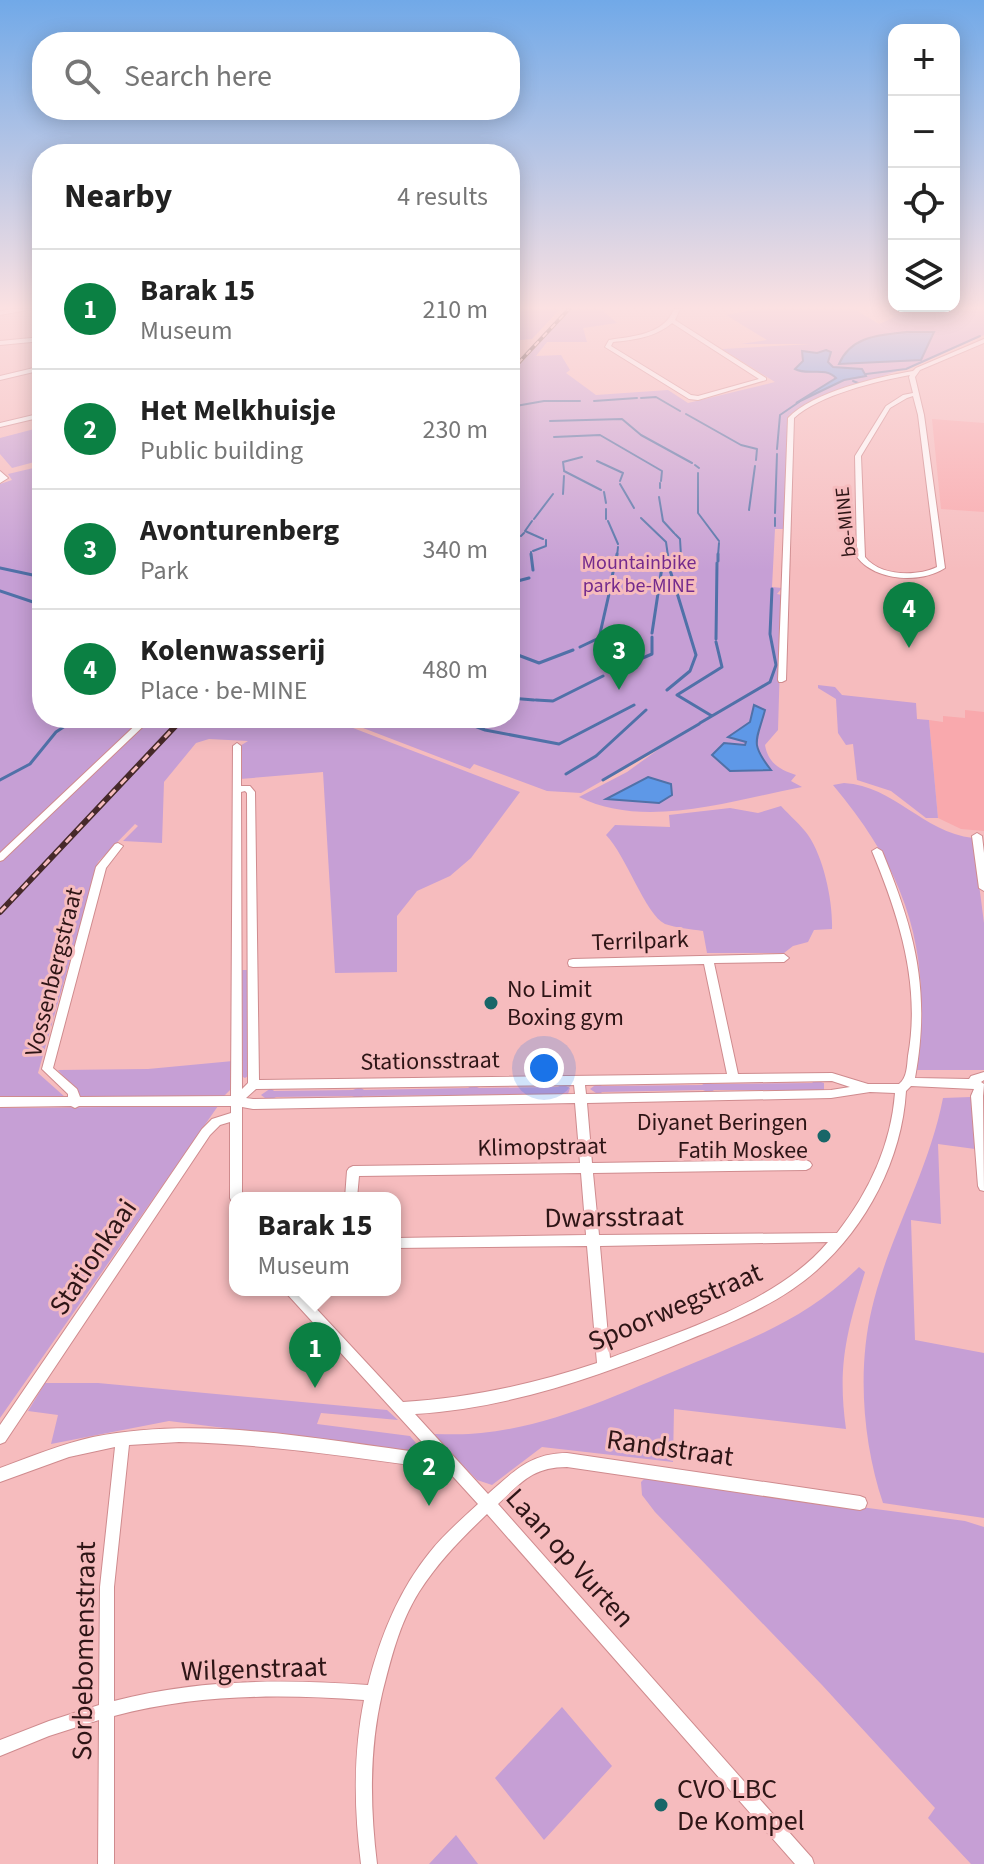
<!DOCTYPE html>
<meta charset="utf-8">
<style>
:root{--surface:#fff;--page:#f2f2f2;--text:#222;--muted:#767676;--line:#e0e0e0;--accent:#0b8043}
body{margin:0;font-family:"Source Sans 3",sans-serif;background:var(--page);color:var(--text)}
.controls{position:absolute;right:24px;top:24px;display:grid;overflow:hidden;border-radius:16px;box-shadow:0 4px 20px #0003}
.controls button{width:72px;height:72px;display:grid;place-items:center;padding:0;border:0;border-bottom:2px solid var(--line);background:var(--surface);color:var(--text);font:40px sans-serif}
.you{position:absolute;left:544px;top:1068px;width:28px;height:28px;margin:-20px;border:6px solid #fff;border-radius:50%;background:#1a73e8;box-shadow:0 0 0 12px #1a73e833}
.badge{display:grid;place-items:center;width:52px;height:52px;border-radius:50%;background:var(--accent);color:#fff;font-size:26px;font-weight:700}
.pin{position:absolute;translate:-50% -66px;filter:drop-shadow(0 2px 4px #0008)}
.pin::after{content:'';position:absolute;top:42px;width:28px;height:24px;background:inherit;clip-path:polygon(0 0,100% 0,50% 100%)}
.popup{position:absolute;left:229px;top:1192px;width:172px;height:104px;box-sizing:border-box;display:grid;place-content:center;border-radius:16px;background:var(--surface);filter:drop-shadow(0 2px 6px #0005);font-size:26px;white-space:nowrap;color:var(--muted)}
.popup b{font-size:30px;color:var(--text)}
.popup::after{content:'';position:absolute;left:50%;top:100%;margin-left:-16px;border:16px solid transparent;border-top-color:var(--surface)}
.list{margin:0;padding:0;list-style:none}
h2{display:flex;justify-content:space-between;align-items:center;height:104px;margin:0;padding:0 32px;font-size:34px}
h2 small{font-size:26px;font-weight:400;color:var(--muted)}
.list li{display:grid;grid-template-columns:52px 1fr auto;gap:24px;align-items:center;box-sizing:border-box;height:120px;padding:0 32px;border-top:2px solid var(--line)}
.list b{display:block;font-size:30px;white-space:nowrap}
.list p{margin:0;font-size:26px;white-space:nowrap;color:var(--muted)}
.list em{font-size:26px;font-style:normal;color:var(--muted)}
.icon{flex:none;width:44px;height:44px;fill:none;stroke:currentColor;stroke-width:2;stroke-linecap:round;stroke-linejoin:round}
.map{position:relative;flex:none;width:984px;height:1864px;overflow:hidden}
.search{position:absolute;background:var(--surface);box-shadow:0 4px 20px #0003;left:32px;top:32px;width:488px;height:88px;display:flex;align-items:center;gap:20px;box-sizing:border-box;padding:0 28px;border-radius:32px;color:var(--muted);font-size:30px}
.panel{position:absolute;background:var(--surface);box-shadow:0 4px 20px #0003;left:32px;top:144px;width:488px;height:584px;border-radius:32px}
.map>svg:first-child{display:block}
</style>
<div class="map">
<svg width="984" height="1864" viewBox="0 0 984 1864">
<rect width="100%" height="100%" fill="#f6bcbe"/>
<!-- built -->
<path fill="#f9a9ad" d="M 932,419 L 984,423 L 984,512 L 941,509 Z
M 965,710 L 984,712 L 984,831 L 961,829 L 938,818 L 929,720 L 943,722 L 943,716 L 965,718 Z"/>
<!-- green -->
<path fill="#c69fd5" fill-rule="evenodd" d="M 510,309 L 560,309 L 532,339 L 510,341 Z
M 571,309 L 601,309 L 617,323 L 583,328 L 587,342 L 547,342 L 536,356 L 561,355 L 570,370 L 566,373 L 596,395 L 668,390 L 688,403 L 775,382 L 722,349 L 811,344 L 741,344 L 767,340 L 726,315 L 756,309 L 854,309 L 879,324 L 895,317 L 886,309 L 984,309 L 984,335 L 924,362 L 818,398 L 789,415 L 784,529 L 775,529 L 772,587 L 782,588 L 777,594 L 782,595 L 778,730 L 765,745 C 768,763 780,770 796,775 L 791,781 L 802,787 C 733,800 645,830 579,797 L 627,772 L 663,746 L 581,793 L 547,791 L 474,764 L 470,769 L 337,718 L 510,718 L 510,370 L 515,370 ZM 907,332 L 934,332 L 843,355 C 859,335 884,334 907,332 Z
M 42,427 L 42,460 L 12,468 L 0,454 L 0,438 Z
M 42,466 L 42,718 L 327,718 L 520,792 L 471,858 L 450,876 L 417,891 L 397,916 L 397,972 L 335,973 L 323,772 L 240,779 L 240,746 L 248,741 L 209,739 L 196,743 L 164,782 L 162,843 L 123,841 L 138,826 L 135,824 L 98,862 L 38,1073 L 65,1097 L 0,1097 L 0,484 L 12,480 L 8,474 Z
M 818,685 L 835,687 L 842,695 L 916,703 L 917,719 L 929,720 L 938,818 L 926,818 L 891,791 L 857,780 L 853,744 L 846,745 L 838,733 L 836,699 L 818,688 Z
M 844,783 C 895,786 922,832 973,838 L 984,923 L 984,1070 L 917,1070 C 932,952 909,876 833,785 Z
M 781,806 C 790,816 801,825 808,835 C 824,858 833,902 832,929 L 814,930 L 808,942 L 793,946 L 784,953 L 707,953 L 703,931 C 691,929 676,928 665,924 C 645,914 626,855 606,835 L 615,825 L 670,827 L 669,815 L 730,808 L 758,813 Z
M 242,970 L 248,970 L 248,1076 L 245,1078 L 241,1076 Z
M 233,1061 L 233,1087 L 224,1096 L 82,1098 L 58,1070 L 148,1069 Z
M 815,1080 L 824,1083 L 824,1090 L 714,1090 L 710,1093 L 703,1090 L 602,1092 L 599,1095 L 590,1089 L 598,1083 L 602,1086 L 702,1085 L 708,1081 L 712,1084 L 812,1083 Z
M 562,1084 L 570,1088 L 568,1094 L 363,1096 L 359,1099 L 352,1096 L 276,1097 L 269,1101 L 261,1095 L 271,1088 L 274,1091 L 353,1090 L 360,1087 L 364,1090 L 468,1088 L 473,1085 L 479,1088 L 558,1087 Z
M 971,1097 L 975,1149 L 938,1144 L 941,1224 L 911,1220 L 915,1340 L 984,1353 L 984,1518 L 883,1503 C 863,1443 857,1370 872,1308 C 889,1236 929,1171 943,1098 Z
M 218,1106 L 0,1418 L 0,1108 Z
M 859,1267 L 865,1272 C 847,1331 837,1365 846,1429 L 674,1409 L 673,1462 L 542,1447 L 492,1485 L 477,1480 L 432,1434 C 448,1434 465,1435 481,1433 C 555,1426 628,1390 696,1362 C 758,1336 810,1316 859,1267 Z
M 45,1383 L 98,1383 L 387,1410 L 398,1420 L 321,1413 L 317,1424 L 410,1436 L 416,1443 L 415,1449 L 406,1451 L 169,1421 L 51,1444 L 58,1415 L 28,1411 Z
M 645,1478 L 965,1521 L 984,1527 L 984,1864 L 971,1864 L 928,1818 L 935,1808 L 822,1685 L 655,1512 L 642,1495 L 641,1482 Z
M 562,1707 L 612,1766 L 544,1840 L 495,1778 Z
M 456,1835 L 478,1864 L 429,1864 Z"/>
<!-- water -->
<path fill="#5e98e7" stroke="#5071a8" stroke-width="2" d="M 907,332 L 934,332 L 921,360 L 839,364 C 851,336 879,335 907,332 Z
M 826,350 L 831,352 L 828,362 L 833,367 L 862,369 L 866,376 L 844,380 L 796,403 L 836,378 C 825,366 808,376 795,369 L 803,361 L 802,351 L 817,353 Z
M 754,705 L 765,710 C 757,741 749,742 771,770 L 730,771 L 712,755 L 724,743 L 745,745 L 746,742 L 728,737 L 750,722 Z
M 648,777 L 671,784 L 672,795 L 659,803 L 606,799 Z"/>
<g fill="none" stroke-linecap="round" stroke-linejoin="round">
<!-- stream-far1 -->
<path stroke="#5071a8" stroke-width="2" d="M 866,374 L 906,369 L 980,336
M 853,381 L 858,383
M 641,398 L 656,397 L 680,411
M 594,401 L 637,398
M 510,407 L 544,401 L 580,401
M 686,414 L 741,445 L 757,449 L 756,460
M 550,421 L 622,419 L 641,435 L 692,463
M 554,437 L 600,435 L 662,471 L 661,481
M 777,449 L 780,415 L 799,402
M 597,461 L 623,473 L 620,481
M 695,465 L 699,468
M 564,470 L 563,462 L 582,457
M 564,471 L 601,490
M 698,473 L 698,513 L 719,541
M 660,483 L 660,488
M 620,484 L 634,508
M 604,492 L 606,503
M 563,494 L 564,476
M 659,497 L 663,521 L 674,533
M 606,509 L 606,519
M 749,510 L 755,466
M 775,513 L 777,454
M 641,518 L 666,542 L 668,556
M 775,518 L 775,526
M 534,519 L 553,494
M 532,521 L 525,531 L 543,539
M 608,521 L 618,544
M 675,534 L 680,539 L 681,556
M 521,536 L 524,533
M 533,551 L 546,546 L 546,540
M 531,552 L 531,556
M 617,556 L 618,547
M 718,556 L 719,543"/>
<!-- stream -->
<path stroke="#5071a8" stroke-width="3" d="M 531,554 L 533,570
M 667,554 L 669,567
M 681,554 L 681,559
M 616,560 L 617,554
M 718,561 L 718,554
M 0,568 L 42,577
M 510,583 L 529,578
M 0,591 L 42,605
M 609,591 L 615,563
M 652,633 L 662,567 L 669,567
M 716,639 L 717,563
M 580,647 L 599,638 L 609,594
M 510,652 L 539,663 L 573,650
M 622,667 L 652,654 L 652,637
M 667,690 L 690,671 L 696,655 L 670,570
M 510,698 L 534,700
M 536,700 L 553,701 L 603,676
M 712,716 L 677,695 L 722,667 L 716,642
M 454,718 L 485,730 L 559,744 L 634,705
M 700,723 L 770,682 L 776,665 L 770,634 L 772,589
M 566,774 L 596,756 L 646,710
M 0,780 L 30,764 L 56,732 L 77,718
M 603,780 L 699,724"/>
<defs>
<path id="minor" d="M 674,309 L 680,309 L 675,320 L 766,378 L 766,380 L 698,400 L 689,399 L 605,347 L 609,340 C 633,336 664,335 674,309 ZM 672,323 L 759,379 L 698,396 L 691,395 L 611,346 L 613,342 C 634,340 656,337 672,323 Z
M 42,337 L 42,341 L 0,345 L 0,341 Z
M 984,339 L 984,343 L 920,370 L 915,377 L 924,415 L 945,568 C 921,584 875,581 857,557 L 855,456 L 886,406 L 903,395 L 913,393 L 909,377 L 910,375 C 877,381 819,395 794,418 L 786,680 L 782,682 L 779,682 L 778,680 L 788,418 C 813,392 877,377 913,371 L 916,368 ZM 913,396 L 918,415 L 937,567 C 916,577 880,576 865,557 L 861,456 L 890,408 L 907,398 Z
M 42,366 L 42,370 L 0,380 L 0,376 Z
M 42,413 L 42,417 L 0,427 L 0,423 Z
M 0,471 L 8,478 L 0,483 Z
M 143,718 L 152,718 L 3,860 L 0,861 L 0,853 Z
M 237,743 L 241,746 L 241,786 L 250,786 L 255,792 L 259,1080 L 727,1074 L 704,964 L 573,967 L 569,966 L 568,963 L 569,960 L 573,959 L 784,954 L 789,958 L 784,962 L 714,963 L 738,1074 L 832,1073 L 868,1084 L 899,1084 C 907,1078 907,1066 908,1056 C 921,985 899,916 872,851 L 877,848 L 882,851 C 915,931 931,991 915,1078 L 969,1079 L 971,1076 L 984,1072 L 984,1080 L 981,1082 L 984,1084 L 983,1096 L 984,1191 L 980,1190 L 978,1186 L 971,1096 L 974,1089 L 911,1086 L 906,1091 C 902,1159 867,1226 816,1271 C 780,1303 733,1322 688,1340 C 600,1376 511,1408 415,1414 L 488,1494 C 514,1471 531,1453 567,1453 L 860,1496 L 865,1498 L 867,1503 L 865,1508 L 860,1510 L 567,1467 C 532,1467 521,1483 498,1504 L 812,1858 L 814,1864 L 795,1864 L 487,1514 C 462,1538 438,1562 419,1592 C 399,1624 391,1659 382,1694 C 369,1750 370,1807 377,1864 L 361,1864 C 354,1809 353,1755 364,1700 C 280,1694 197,1694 114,1716 L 114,1864 L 98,1864 L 99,1720 L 49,1736 L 0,1756 L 0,1740 L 49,1721 L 99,1705 L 100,1587 L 115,1447 L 69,1457 L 0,1482 L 0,1468 C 30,1457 61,1444 93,1437 C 205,1415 321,1440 433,1454 L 287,1294 L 285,1290 L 299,1290 L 403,1402 C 470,1398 534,1384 597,1363 L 587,1246 L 395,1248 L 395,1238 L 586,1235 L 581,1173 L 359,1176 L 357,1198 L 345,1198 L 347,1171 L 349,1168 L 353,1166 L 580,1163 L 575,1103 L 253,1109 L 242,1107 L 242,1198 L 235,1198 L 235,1203 L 232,1202 L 230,1198 L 230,1122 L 220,1125 L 210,1135 L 5,1442 L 0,1444 L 0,1425 L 202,1129 L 212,1119 L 231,1113 L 231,1106 L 79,1106 L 75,1108 L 71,1106 L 0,1107 L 0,1097 L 68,1097 L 68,1094 L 42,1069 L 96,867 L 115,844 L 118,843 L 123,846 L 106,868 L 53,1068 L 77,1089 L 80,1097 L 231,1096 L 233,746 ZM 245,791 L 247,793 L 248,1083 L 242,1089 L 241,792 ZM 832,1081 L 850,1087 L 831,1090 L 586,1094 L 585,1085 ZM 574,1085 L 575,1094 L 253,1099 L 246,1098 L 256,1089 ZM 870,1092 L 895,1093 C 891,1145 869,1192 837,1233 L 599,1235 L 593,1173 L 806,1170 L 810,1168 L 812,1165 L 810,1162 L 806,1160 L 592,1163 L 587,1103 L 831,1098 ZM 828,1242 C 778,1302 681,1331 610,1358 L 600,1246 ZM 179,1442 C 269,1444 358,1458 447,1470 L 478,1504 C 462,1519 444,1534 430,1552 C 399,1590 380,1637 368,1685 C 282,1679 198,1679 114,1701 L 114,1587 L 129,1445 Z
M 977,833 L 982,836 L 984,853 L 984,891 L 979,888 L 972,836 Z"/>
<path id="tertiary" d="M 12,309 L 33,309 L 0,315 L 0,311 Z"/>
</defs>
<!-- minor casing -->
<use href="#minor" stroke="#cf8b8e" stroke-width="2"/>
<!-- tertiary casing -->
<use href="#tertiary" stroke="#cf8b8e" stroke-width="2"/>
<!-- minor -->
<use href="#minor" fill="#fff" fill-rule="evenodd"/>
<!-- tertiary -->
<use href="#tertiary" fill="#fff" fill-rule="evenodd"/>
<defs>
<path id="rail-far1" d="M 510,372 L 569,309"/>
<path id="rail" d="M 0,912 L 183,718"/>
</defs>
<!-- rail-far1 casing -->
<use href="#rail-far1" stroke="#46292a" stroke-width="4"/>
<!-- rail casing -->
<use href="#rail" stroke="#46292a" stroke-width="6"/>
<!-- rail-far1 -->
<use href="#rail-far1" stroke="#f6bcbe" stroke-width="2" stroke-dasharray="6" stroke-linecap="butt"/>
<!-- rail -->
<use href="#rail" stroke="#f6bcbe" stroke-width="3" stroke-dasharray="8" stroke-linecap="butt"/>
</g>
<!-- sky -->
<linearGradient id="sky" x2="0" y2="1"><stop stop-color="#71a9e8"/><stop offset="0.54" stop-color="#fbe1e2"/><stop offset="1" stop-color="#fbe1e2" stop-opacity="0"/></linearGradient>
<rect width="984" height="570" fill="url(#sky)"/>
<!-- markers -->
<g fill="#186668" stroke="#f6bcbe" stroke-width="3">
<circle cx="491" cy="1003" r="8"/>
<circle cx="824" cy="1136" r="8"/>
<circle cx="661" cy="1805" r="8"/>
</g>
<g text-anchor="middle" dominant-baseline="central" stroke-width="6" stroke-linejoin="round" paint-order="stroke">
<!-- far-street labels -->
<g font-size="20" fill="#2e1516" stroke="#f6bcbe">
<text transform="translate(846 522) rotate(-96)">be-MINE</text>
</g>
<!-- far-park labels -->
<g font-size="20" fill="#742b8d" stroke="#f6bcbe">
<text x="639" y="563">Mountainbike<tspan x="639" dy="23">park be-MINE</tspan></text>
</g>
<!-- street labels -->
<g font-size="24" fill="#2e1516" stroke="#f6bcbe">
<text transform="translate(640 941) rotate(-2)">Terrilpark</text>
<text transform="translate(54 972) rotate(-76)">Vossenbergstraat</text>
<text transform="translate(430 1061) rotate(-1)">Stationsstraat</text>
<text transform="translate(542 1147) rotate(-1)">Klimopstraat</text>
</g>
<!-- poi labels -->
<g font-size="24" fill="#2e1516" stroke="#f6bcbe" text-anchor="start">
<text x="507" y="989">No Limit<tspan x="507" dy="28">Boxing gym</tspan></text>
<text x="808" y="1122" text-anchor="end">Diyanet Beringen<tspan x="808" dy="28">Fatih Moskee</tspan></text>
</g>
<!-- near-street labels -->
<g font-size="28" fill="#2e1516" stroke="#f6bcbe">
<text transform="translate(614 1217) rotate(-1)">Dwarsstraat</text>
<text transform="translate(93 1257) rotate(-56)">Stationkaai</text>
<text transform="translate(675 1307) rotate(-23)">Spoorwegstraat</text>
<text transform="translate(670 1448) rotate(8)">Randstraat</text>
<text transform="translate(570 1558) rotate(48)">Laan op Vurten</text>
<text transform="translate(84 1651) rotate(-89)">Sorbebomenstraat</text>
<text transform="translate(254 1669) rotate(-2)">Wilgenstraat</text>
</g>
<!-- near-poi labels -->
<g font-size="28" fill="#2e1516" stroke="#f6bcbe" text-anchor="start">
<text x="677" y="1789">CVO LBC<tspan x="677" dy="32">De Kompel</tspan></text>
</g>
</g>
</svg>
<div class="controls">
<button>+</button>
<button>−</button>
<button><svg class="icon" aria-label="locate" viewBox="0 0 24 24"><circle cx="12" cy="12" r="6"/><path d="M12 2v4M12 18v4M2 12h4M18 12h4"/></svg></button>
<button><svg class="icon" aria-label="layers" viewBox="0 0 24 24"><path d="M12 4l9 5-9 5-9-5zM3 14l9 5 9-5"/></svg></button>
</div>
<div class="you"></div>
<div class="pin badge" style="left:315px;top:1388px">1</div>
<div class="popup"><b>Barak 15</b>Museum</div>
<div class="pin badge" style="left:429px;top:1506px">2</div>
<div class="pin badge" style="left:619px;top:690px">3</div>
<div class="pin badge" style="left:909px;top:648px">4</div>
<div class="search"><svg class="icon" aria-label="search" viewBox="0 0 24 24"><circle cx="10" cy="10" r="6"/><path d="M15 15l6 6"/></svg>Search here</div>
<section class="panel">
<h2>Nearby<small>4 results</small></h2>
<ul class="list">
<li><span class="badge">1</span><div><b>Barak 15</b><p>Museum</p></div><em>210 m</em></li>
<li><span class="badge">2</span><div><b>Het Melkhuisje</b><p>Public building</p></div><em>230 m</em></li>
<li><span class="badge">3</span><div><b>Avonturenberg</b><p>Park</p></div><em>340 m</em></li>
<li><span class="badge">4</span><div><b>Kolenwasserij</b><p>Place · be-MINE</p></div><em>480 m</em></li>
</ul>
</section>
</div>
